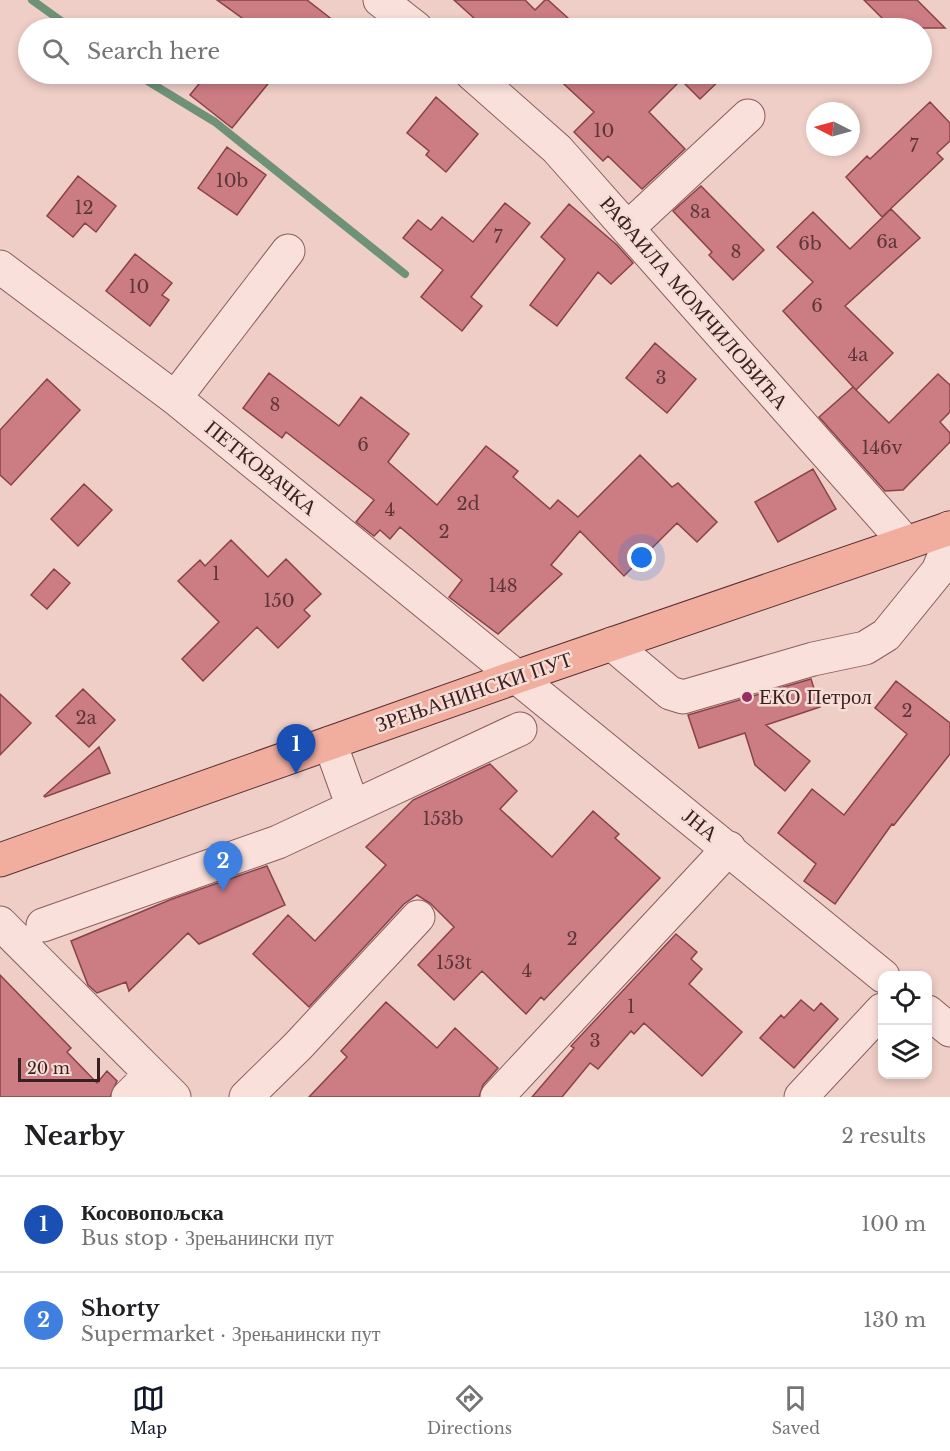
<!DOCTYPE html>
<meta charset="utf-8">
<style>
:root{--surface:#fff;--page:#f2f2f2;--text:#202124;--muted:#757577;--line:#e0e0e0;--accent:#111827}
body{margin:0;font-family:"Libre Baskerville",serif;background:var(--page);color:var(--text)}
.controls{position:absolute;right:18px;bottom:18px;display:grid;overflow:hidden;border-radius:12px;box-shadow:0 3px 9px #0003}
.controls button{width:54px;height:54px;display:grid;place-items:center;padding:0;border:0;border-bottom:2px solid var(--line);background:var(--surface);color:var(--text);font:30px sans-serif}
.compass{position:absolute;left:806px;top:102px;width:54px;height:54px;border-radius:50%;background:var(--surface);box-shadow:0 3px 9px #0003;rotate:276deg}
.scale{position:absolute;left:18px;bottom:15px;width:82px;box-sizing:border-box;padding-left:6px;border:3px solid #3a1f20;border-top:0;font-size:16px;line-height:21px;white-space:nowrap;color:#3a1f20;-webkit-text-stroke:4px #f6ddd6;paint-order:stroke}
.you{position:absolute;left:642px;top:558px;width:21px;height:21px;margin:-15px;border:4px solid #fff;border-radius:50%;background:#1a73e8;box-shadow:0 0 0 9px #1a73e833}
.badge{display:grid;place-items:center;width:39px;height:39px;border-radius:50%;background:var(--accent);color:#fff;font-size:20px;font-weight:700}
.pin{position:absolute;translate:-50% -50px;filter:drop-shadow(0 2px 3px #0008)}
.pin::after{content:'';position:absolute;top:32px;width:21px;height:18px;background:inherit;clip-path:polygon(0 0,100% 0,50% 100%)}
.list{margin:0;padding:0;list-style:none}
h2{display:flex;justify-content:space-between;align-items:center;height:78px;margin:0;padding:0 24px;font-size:26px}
h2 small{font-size:20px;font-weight:400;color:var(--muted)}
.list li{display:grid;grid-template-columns:39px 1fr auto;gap:18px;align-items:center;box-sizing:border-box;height:96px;padding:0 24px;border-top:2px solid var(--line)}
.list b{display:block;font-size:22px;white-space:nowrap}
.list p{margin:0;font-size:20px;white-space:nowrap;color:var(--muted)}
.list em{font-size:20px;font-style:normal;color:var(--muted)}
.icon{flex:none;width:33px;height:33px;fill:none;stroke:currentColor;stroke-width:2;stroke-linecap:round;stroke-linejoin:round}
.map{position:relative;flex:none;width:950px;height:1097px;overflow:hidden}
.search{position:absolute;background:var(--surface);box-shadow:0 3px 9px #0003;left:18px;right:18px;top:18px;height:66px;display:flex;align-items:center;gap:15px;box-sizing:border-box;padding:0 21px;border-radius:33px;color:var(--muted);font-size:22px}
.sheet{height:270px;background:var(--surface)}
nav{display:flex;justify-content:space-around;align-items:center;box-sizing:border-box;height:84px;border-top:2px solid var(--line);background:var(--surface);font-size:16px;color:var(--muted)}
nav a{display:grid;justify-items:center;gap:3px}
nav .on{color:var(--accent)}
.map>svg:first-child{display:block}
</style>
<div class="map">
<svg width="950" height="1097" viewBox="0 0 950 1097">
<rect width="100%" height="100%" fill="#eecec6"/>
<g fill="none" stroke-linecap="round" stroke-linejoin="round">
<!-- stream -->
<path stroke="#6e9177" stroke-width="8" d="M 32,0 L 71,28
M 136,74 L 215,122 L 405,274"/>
</g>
<!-- building -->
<path fill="#cc7c83" stroke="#894249" stroke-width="1.5" d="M 217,0 L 307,0 L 343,28 L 256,28 Z
M 454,0 L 525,0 L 535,10 L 545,0 L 548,0 L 579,28 L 485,28 Z
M 864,0 L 917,0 L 945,28 L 892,28 Z
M 207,74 L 276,74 L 232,128 L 190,95 Z
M 553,74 L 726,74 L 700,99 L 681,80 L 649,112 L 685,149 L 642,189 L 608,156 L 603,161 L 574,132 L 594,112 Z
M 436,97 L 478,134 L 446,172 L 426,155 L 429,151 L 407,133 Z
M 930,102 L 950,123 L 950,141 L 937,153 L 943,159 L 882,217 L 846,177 L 867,156 L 870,159 Z
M 227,147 L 266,175 L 237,215 L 198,188 Z
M 78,176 L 116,206 L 96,232 L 85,223 L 73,237 L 47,216 Z
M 701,186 L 764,250 L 733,280 L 709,255 L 712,252 L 673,211 Z
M 505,203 L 530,223 L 471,297 L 482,306 L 462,331 L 421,297 L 443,270 L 403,238 L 418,220 L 431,230 L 442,217 L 473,242 Z
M 569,204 L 617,245 L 633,263 L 611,284 L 598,272 L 557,326 L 530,305 L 565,259 L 541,237 Z
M 891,209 L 920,238 L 845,306 L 893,353 L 856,390 L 783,311 L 813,282 L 777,247 L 813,212 L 850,249 Z
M 135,254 L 172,283 L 162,295 L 169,300 L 150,326 L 106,291 Z
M 655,343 L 696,379 L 667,413 L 626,378 Z
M 269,373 L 339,426 L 361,397 L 409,434 L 388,462 L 437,505 L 486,446 L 518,471 L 513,477 L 550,509 L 558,500 L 578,517 L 640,455 L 672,487 L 678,483 L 717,522 L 697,542 L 677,523 L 624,576 L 580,531 L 551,565 L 562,574 L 498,634 L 449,597 L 462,580 L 400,527 L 390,539 L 380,530 L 374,536 L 356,522 L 374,500 L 286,432 L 282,438 L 243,408 Z
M 938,374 L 950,385 L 950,412 L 940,422 L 950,433 L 950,442 L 903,490 L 885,491 L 819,417 L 853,387 L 889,423 Z
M 47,379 L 80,410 L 11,485 L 0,475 L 0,430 Z
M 813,469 L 836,509 L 778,542 L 755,502 Z
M 84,484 L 112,510 L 78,546 L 51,519 Z
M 231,540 L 268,577 L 286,559 L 321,594 L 304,610 L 310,616 L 278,648 L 257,627 L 203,681 L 182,659 L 219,622 L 178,581 L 200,560 L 205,566 Z
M 54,569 L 70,583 L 47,609 L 31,595 Z
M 811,679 L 820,707 L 766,725 L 810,761 L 785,791 L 755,765 L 745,733 L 699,748 L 688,715 Z
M 896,681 L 950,723 L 950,754 L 894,825 L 892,824 L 835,904 L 804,881 L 816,864 L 778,833 L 812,789 L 844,815 L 907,734 L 875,708 Z
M 83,689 L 115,720 L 89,747 L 56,716 Z
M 0,694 L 31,723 L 0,755 Z
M 99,747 L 110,773 L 45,797 L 44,796 Z
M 490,764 L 517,791 L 500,809 L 552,857 L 593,811 L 619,834 L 615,838 L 660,878 L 544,1000 L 541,997 L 526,1014 L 482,971 L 454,1000 L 418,965 L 454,927 L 430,903 L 417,895 L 404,904 L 309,1007 L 253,954 L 288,915 L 315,941 L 386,865 L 366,847 L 413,800 Z
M 267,866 L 285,905 L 199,944 L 188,933 L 129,991 L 126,982 L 97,993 L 88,985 L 71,941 L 172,899 Z
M 676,934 L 697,952 L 691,959 L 702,969 L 689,984 L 742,1032 L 702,1076 L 644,1023 L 634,1034 L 631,1031 L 598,1069 L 590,1063 L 562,1097 L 532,1097 L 574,1048 L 571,1046 Z
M 0,975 L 71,1048 L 67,1052 L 97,1083 L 107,1071 L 117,1081 L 110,1097 L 0,1097 Z
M 801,1000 L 814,1011 L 821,1003 L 838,1019 L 794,1068 L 760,1038 L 781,1015 L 784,1018 Z
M 386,1002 L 437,1048 L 455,1028 L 498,1068 L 483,1085 L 479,1097 L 309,1097 L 347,1057 L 341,1051 Z"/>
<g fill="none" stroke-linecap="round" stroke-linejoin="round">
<defs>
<path id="minor" d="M 380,0 L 416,28
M 472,74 L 557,149 L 906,543
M 629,227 L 748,116
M 0,267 L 175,398 L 883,976
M 175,398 L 288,251
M 612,644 L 670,693 L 683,697 L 813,659 L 865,648 L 886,635 L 938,571 L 945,554 L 949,528
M 330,743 L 353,807
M 0,923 L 174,1097
M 43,925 L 278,842 L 520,729
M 928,1012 L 950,1030
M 128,1097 L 151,1074
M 246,1097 L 298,1046 L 418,917
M 497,1097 L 729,848
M 801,1097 L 882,1010"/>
<path id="major" d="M 0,860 L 516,677 L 950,528"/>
</defs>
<!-- minor casing -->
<use href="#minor" stroke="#8a5d5c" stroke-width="35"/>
<!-- major casing -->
<use href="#major" stroke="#583031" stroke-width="35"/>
<!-- minor -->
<use href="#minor" stroke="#f9e0da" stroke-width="33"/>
<!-- major -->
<use href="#major" stroke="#f1ae9f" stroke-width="33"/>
</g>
<!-- markers -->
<circle fill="#992c63" stroke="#f6ddd6" stroke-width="2" cx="747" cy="697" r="6"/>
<g text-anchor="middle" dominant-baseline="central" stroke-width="5" stroke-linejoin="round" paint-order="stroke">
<!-- number labels -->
<g font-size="18" fill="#5e3639">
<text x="604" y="131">10</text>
<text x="914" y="146">7</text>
<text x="232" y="181">10b</text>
<text x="84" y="208">12</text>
<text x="700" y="212">8a</text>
<text x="498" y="237">7</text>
<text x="887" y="242">6a</text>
<text x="810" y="244">6b</text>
<text x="736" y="252">8</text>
<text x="139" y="287">10</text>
<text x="817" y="306">6</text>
<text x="858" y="355">4a</text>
<text x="661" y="378">3</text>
<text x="275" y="405">8</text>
<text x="363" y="445">6</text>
<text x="882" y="448">146v</text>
<text x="468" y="504">2d</text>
<text x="390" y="510">4</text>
<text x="444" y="532">2</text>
<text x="216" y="574">1</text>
<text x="503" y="586">148</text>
<text x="279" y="601">150</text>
<text x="907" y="711">2</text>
<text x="86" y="718">2a</text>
<text x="443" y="819">153b</text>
<text x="572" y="939">2</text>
<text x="454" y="963">153t</text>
<text x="527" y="971">4</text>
<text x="631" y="1007">1</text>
<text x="595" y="1041">3</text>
</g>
<!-- street labels -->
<g font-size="21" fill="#3a1f20" stroke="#f6ddd6">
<text transform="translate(694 303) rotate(49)">РАФАИЛА МОМЧИЛОВИЋА</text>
<text transform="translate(261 468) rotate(39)">ПЕТКОВАЧКА</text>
<text transform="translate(474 692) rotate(-19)">ЗРЕЊАНИНСКИ ПУТ</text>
<text transform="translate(700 825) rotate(39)">ЈНА</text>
</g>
<!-- poi labels -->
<g font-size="21" fill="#3a1f20" stroke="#f6ddd6" text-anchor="start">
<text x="759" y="697">ЕКО Петрол</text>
</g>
</g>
</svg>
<div class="controls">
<button><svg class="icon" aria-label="locate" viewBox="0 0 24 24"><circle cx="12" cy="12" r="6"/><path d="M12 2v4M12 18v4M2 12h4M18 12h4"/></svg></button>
<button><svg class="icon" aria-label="layers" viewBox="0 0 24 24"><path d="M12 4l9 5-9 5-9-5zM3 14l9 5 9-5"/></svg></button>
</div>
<svg class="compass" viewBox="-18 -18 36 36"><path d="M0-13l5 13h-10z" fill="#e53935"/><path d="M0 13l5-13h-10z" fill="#757577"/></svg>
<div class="scale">20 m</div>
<div class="you"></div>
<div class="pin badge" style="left:296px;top:774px;background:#1a4fb4">1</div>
<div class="pin badge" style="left:223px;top:891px;background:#3f7fe0">2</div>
<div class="search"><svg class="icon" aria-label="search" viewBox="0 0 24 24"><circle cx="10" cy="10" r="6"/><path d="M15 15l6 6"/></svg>Search here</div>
</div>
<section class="sheet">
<h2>Nearby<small>2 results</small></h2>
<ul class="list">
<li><span class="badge" style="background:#1a4fb4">1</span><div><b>Косовопољска</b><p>Bus stop · Зрењанински пут</p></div><em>100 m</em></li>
<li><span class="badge" style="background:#3f7fe0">2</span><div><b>Shorty</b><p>Supermarket · Зрењанински пут</p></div><em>130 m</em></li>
</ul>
</section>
<nav>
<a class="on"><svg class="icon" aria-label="map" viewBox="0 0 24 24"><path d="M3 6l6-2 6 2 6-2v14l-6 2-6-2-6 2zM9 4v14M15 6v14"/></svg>Map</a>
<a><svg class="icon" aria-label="directions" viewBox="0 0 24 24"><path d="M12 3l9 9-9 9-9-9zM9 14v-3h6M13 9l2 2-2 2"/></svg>Directions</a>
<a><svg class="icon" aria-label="saved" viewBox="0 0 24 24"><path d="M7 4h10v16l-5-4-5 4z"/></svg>Saved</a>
</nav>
